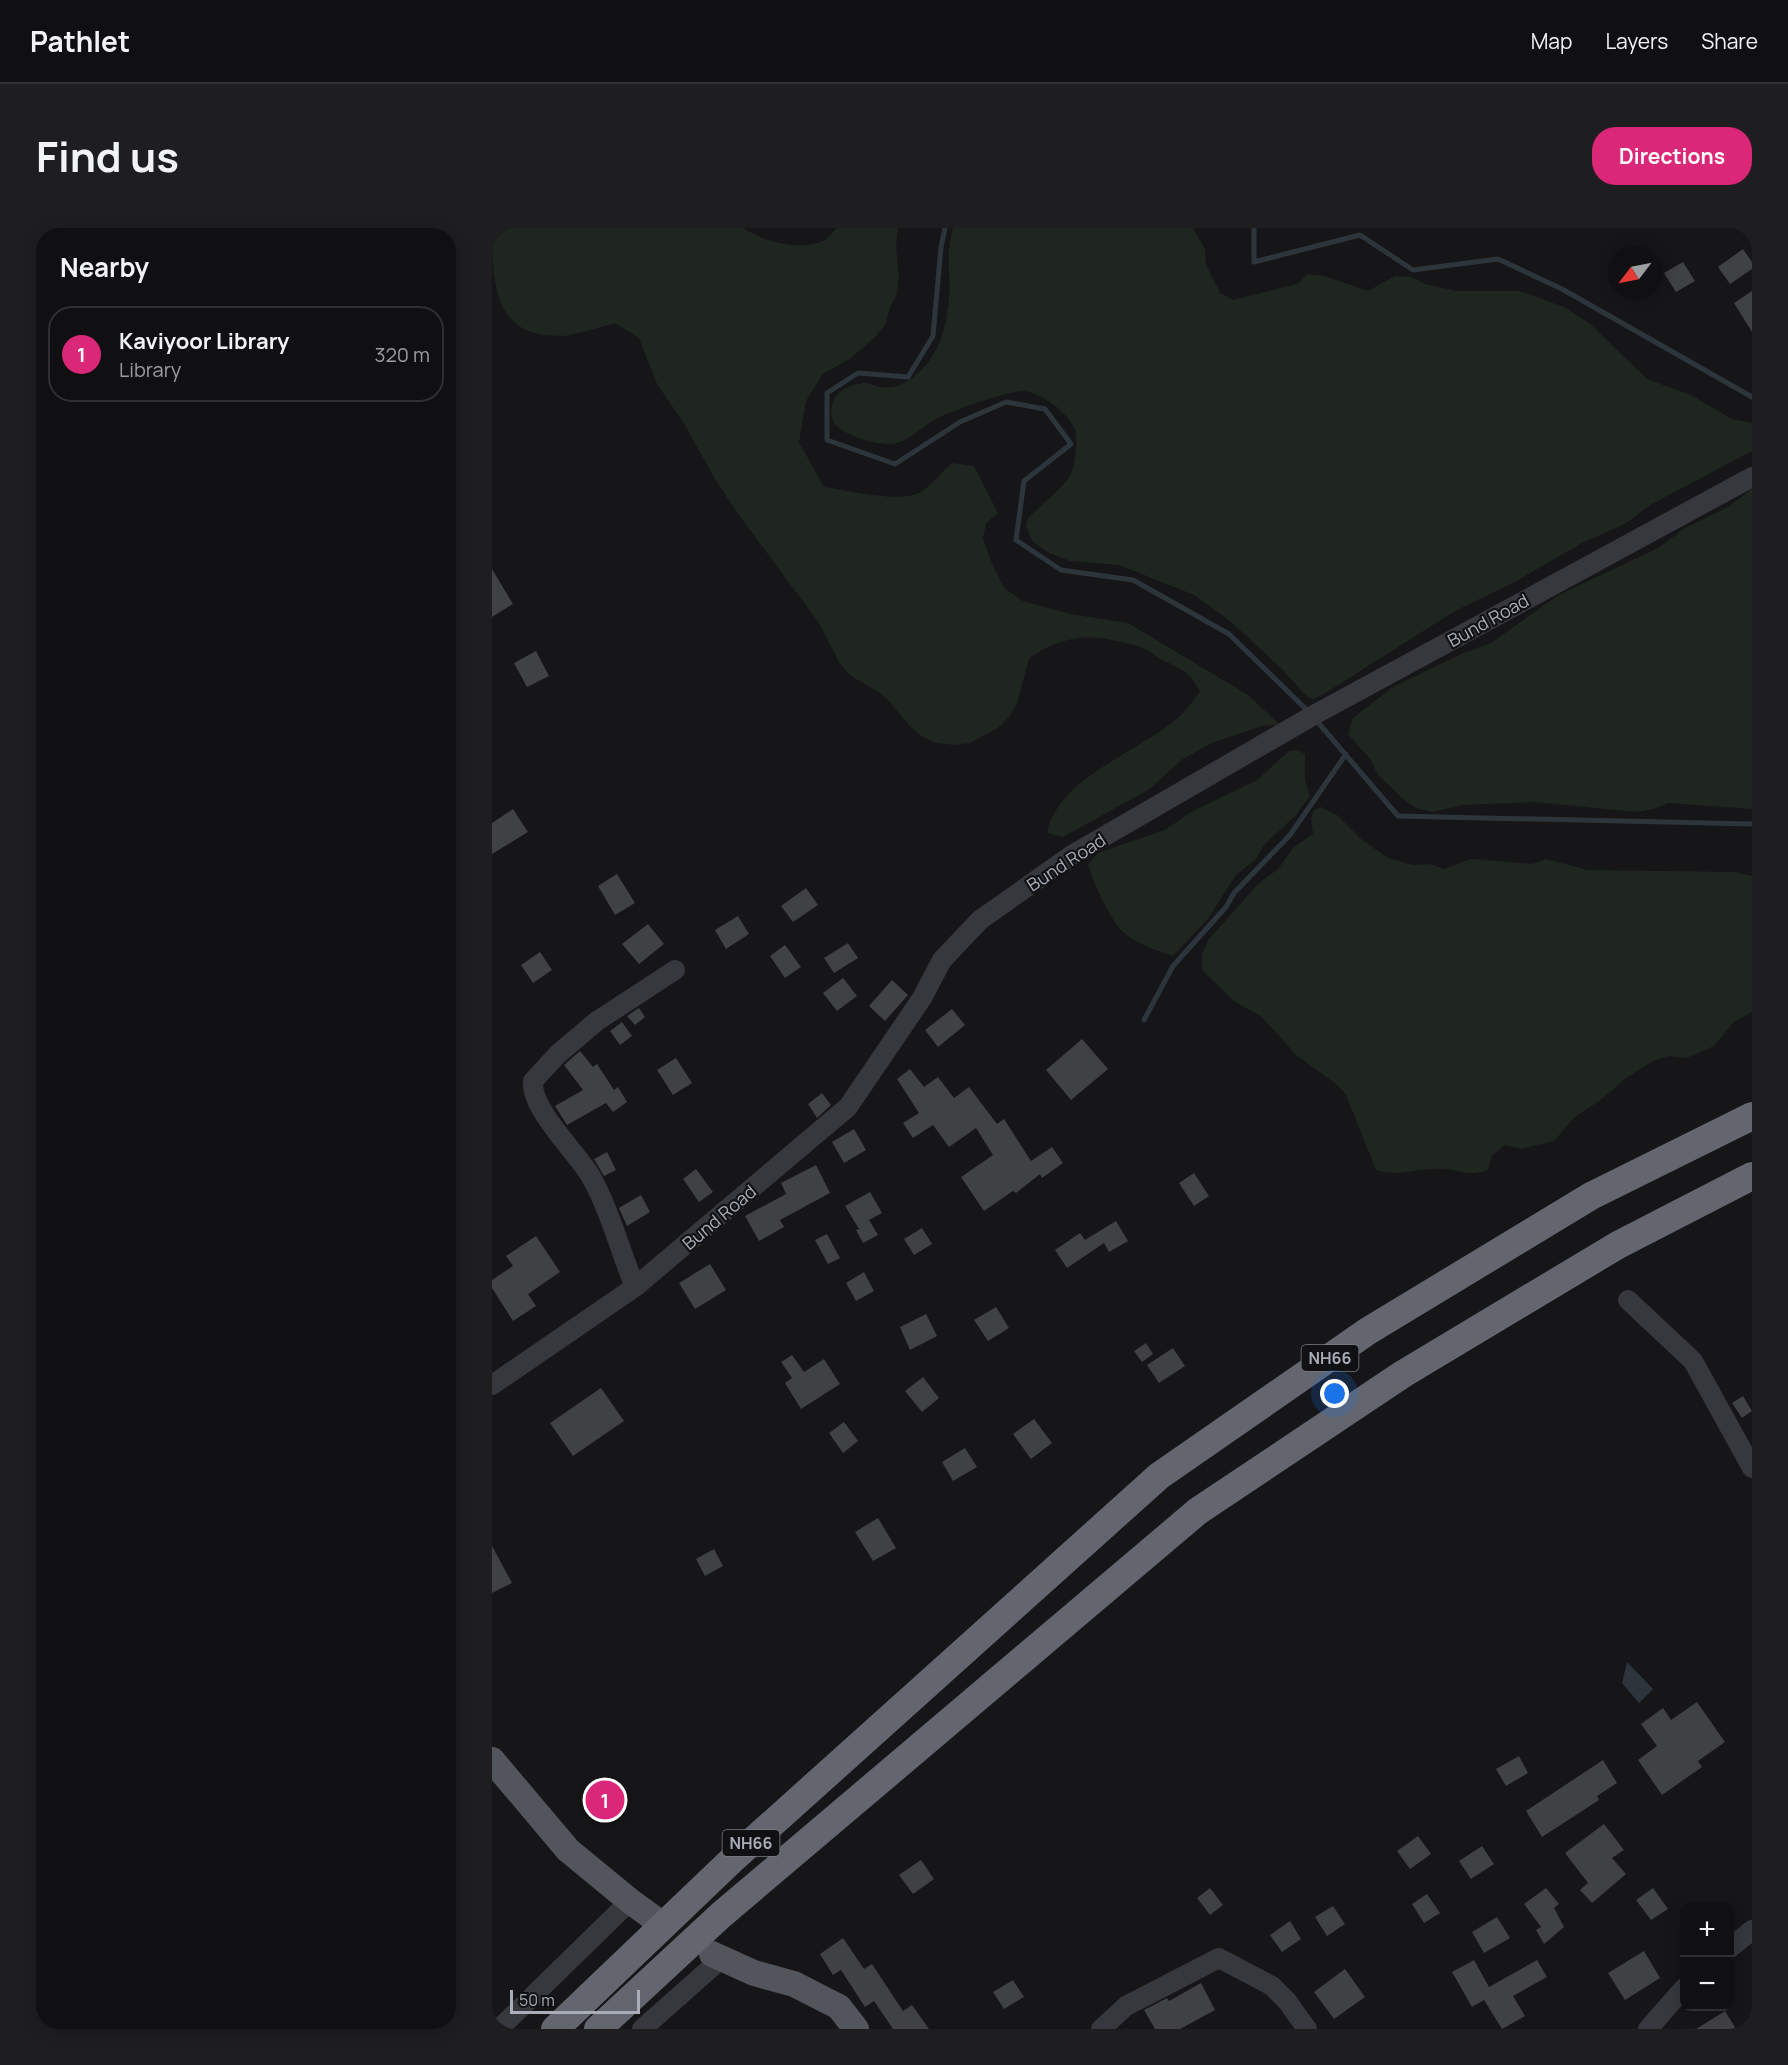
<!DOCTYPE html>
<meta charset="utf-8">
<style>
:root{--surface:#101012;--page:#1e1e20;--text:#f1f3f6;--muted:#9c9d9f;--line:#303032;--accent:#db2777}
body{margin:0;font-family:Manrope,sans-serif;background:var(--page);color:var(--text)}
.controls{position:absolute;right:18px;bottom:18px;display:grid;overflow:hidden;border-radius:12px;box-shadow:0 3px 15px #0003}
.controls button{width:54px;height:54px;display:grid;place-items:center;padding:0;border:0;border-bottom:2px solid var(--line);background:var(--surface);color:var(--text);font:30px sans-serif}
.compass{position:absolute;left:1116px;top:18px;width:54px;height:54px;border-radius:50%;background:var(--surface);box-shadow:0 3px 15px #0003;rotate:238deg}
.scale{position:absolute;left:18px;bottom:15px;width:130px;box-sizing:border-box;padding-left:6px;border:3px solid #a8adb8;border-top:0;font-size:16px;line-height:21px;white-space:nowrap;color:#a8adb8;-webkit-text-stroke:4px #111113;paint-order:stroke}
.you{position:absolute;left:843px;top:1166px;width:21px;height:21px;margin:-15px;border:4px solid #fff;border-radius:50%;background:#1a73e8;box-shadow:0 0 0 9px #1a73e833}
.badge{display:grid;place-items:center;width:39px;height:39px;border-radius:50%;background:var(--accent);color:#fff;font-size:20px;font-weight:700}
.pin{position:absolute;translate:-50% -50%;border:3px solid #fff;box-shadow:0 2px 6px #0006}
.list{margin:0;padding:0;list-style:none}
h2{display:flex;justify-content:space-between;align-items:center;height:78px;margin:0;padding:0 24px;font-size:26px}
h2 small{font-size:20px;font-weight:400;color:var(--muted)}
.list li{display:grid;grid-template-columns:39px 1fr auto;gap:18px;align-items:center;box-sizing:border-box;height:96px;margin:0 12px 12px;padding:0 12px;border:2px solid var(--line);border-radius:24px}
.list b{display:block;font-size:22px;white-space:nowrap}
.list p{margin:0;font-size:20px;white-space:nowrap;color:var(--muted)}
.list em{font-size:20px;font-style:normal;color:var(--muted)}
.map{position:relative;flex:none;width:1260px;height:1801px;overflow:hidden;border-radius:24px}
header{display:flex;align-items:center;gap:36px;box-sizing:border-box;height:84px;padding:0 30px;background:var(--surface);border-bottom:2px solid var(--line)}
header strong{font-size:28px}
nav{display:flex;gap:33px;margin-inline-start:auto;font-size:21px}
.intro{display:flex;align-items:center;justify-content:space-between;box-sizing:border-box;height:144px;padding:0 36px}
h1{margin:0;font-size:42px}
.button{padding:15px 27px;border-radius:24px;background:var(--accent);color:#fff;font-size:21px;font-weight:700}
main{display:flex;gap:36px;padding:0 36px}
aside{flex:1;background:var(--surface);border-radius:24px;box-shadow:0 3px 15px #0003}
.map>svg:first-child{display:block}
</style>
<header>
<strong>Pathlet</strong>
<nav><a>Map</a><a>Layers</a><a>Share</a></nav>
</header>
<div class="intro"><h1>Find us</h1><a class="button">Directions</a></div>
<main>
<aside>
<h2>Nearby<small></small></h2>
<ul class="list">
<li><span class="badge">1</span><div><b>Kaviyoor Library</b><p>Library</p></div><em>320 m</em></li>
</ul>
</aside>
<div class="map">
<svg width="1260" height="1801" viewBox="0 0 1260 1801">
<rect width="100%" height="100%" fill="#161618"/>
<!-- green -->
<path fill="#1e261f" d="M 0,0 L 252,0 C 270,14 309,23 331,13 C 336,11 341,4 345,0 L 406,0 L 404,18 L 407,49 L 405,66 L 398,79 L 394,95 L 384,108 L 359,130 L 331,146 L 314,173 L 307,214 L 332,259 C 355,262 409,276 429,264 C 440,257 450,244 460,235 L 482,238 L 506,285 L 494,295 L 491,311 L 501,338 L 512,360 L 531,373 L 578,386 L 636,395 L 756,467 L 788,497 L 770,498 L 720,515 L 691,531 L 656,562 L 571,609 L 555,605 C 566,549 648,524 687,489 C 695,482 701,472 708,464 C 696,440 687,441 667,430 C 663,428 659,424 655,422 C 646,417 635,415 625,413 C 589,405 567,411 537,430 L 525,476 L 517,489 L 506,500 L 478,515 L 462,517 L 445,515 L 429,508 L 417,497 L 397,473 L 385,463 L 359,448 L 348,436 L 327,395 L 244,283 L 223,251 L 193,197 L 165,156 L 147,110 L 123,95 C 108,99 93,104 77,107 C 70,109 62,107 54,107 C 0,103 0,43 0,0 Z
M 461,0 L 701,0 L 713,21 L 714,36 L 728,65 L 741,72 L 805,56 L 816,46 L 832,48 L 876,63 L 903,48 L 919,49 L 933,56 L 964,63 L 1028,63 L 1072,79 L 1097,95 L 1155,151 L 1199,167 L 1240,191 L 1260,195 L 1260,223 L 1158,277 L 1133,296 L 1090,315 L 1021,355 L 963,383 L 832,466 L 821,471 L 813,467 L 790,441 L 738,393 L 702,367 L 627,337 L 578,333 L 555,324 L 540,313 L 534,298 L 536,290 C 546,280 571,259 578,248 C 583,240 587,208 582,200 C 575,184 550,165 532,163 C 517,162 456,184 442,192 C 429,200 415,215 399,216 C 384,217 343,206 340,190 C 335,169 353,157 371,155 C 377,154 383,159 389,159 C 399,161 411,157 419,151 C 445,132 454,103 457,72 C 459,46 453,27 461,0 Z
M 1260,261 L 1260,581 L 1176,575 L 1162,581 L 1144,584 L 1043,574 L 971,577 L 940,584 L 924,580 L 910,570 L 886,547 L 878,531 L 856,506 L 861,490 L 901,459 L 969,426 L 999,415 L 1065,368 L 1166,320 L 1193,300 L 1236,279 Z
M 805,522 L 813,526 L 813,552 L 818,568 L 803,588 L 772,617 L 763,632 L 744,647 L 715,692 L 681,728 C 665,722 643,716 630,703 C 617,689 601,655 596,636 L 606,625 L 673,602 L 699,584 L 765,552 L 797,523 Z
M 829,579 L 845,587 L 869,611 L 896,630 L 921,637 L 937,636 L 953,641 L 979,631 L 1040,636 L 1054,631 L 1096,642 L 1243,644 L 1260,648 L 1260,784 L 1242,794 L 1222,818 L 1195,830 L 1177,828 L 1161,833 L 1134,850 L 1110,871 L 1083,889 L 1062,913 L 1029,921 L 1013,917 L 1000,927 L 996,942 C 973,949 971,942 950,941 C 925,939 910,950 884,942 L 854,867 L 844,856 L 804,827 L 770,789 L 742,773 L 710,742 L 710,726 L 717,711 L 767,655 L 786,641 L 801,620 L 821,606 L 819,590 L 822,582 Z"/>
<!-- water -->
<path fill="#2c353c" d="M 1135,1434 L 1161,1461 L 1147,1475 L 1130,1455 Z"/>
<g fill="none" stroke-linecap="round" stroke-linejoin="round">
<!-- stream -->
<path stroke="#2c353c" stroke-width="5" d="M 453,0 L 449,19 L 441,108 L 416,149 L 366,145 L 335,165 L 335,212 L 403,236 L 468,194 L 514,174 L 553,181 L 579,216 L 532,253 L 524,312 L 569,342 L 641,352 L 737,406 L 817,484
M 762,0 L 762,34 L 868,7 L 921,42 L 1006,31 L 1070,61 L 1260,169
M 823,491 L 906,588 L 1260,596
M 652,792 L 681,738 L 734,679 L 742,665 L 798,607 L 854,526"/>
</g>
<!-- building -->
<path fill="#404145" d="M 1251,21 L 1260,34 L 1260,41 L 1238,56 L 1226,39 Z
M 1191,34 L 1203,53 L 1184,64 L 1172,45 Z
M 1260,63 L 1260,104 L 1242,75 Z
M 0,341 L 21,376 L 0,389 Z
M 44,423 L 57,448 L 35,459 L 22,435 Z
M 21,581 L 36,604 L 0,626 L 0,595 Z
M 125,646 L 143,675 L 123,687 L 106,658 Z
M 314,660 L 326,677 L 301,694 L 289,678 Z
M 246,688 L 257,706 L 234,721 L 223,702 Z
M 156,696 L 172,716 L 147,736 L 130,716 Z
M 356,715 L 366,730 L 342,745 L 332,730 Z
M 293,717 L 309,739 L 293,750 L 278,728 Z
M 48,724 L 60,742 L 41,755 L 29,737 Z
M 351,750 L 365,768 L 345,783 L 331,765 Z
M 400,752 L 416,767 L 393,793 L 377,778 Z
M 147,780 L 153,789 L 143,797 L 135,788 Z
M 460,781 L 473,797 L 446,819 L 433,802 Z
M 130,794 L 140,808 L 128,817 L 118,803 Z
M 590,811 L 616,841 L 579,872 L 554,842 Z
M 88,823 L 101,839 L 105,836 L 122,862 L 126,859 L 135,874 L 121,884 L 114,875 L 75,897 L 63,878 L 91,862 L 72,837 Z
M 184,830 L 200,855 L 181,867 L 165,842 Z
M 418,841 L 432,859 L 446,849 L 462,870 L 477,859 L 505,896 L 512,891 L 539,933 L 560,919 L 571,935 L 550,950 L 548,946 L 524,965 L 521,963 L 492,983 L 469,949 L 501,927 L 484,900 L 457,919 L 441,897 L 421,910 L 411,895 L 427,885 L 405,851 Z
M 330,865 L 339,877 L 325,890 L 316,876 Z
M 362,901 L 374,922 L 352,935 L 340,914 Z
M 115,924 L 124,942 L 112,948 L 102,931 Z
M 324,937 L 338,965 L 288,992 L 292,999 L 267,1013 L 253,988 L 294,966 L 289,955 Z
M 204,941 L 221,964 L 207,974 L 191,951 Z
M 702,945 L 717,968 L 702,978 L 687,955 Z
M 378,964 L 390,985 L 377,992 L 386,1007 L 371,1015 L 364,1002 L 367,1001 L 353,978 Z
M 149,967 L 158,984 L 135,998 L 127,980 Z
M 624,993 L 636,1013 L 617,1024 L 612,1015 L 575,1040 L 563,1022 L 588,1005 L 593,1012 Z
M 430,1000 L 440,1016 L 422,1027 L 412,1011 Z
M 335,1006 L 348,1030 L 336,1036 L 323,1012 Z
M 44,1008 L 68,1044 L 36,1066 L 44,1078 L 21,1093 L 0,1060 L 0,1052 L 21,1038 L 14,1028 Z
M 218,1036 L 234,1062 L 203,1081 L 187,1055 Z
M 372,1044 L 382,1063 L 364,1073 L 354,1055 Z
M 504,1079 L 517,1100 L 496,1113 L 482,1092 Z
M 434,1086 L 445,1108 L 418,1122 L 408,1099 Z
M 654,1115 L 661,1126 L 650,1134 L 642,1123 Z
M 681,1120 L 693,1138 L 667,1155 L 655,1137 Z
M 300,1127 L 312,1144 L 332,1131 L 348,1156 L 309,1181 L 293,1155 L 300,1150 L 289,1134 Z
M 431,1149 L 447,1170 L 430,1184 L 413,1163 Z
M 109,1160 L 132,1193 L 81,1228 L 58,1195 Z
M 1251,1168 L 1260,1183 L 1250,1190 L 1240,1175 Z
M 542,1191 L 560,1215 L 539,1231 L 521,1206 Z
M 352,1194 L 366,1213 L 351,1225 L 337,1205 Z
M 473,1220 L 485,1239 L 461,1253 L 450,1234 Z
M 386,1290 L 404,1320 L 381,1333 L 363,1304 Z
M 0,1318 L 20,1355 L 0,1365 Z
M 222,1321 L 231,1338 L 213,1348 L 204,1331 Z
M 1205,1474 L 1233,1514 L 1206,1533 L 1210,1539 L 1170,1567 L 1146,1532 L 1165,1518 L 1149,1496 L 1171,1480 L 1179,1492 Z
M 1027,1528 L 1036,1545 L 1014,1558 L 1004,1541 Z
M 1111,1532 L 1125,1555 L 1105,1568 L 1107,1572 L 1050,1609 L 1034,1583 Z
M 117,1550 L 135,1577 L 108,1595 L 90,1568 Z
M 1112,1596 L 1132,1622 L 1120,1630 L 1134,1646 L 1100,1675 L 1088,1662 L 1096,1655 L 1073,1625 Z
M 926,1608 L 939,1626 L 918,1641 L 905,1623 Z
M 990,1618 L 1002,1636 L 979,1651 L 967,1633 Z
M 429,1632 L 442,1651 L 421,1666 L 407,1647 Z
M 718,1660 L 731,1677 L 718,1687 L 705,1670 Z
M 1054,1660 L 1067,1676 L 1062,1680 L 1072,1699 L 1052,1716 L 1044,1702 L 1049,1699 L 1032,1676 Z
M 1161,1660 L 1176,1681 L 1159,1692 L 1144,1672 Z
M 935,1666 L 948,1685 L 932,1695 L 920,1676 Z
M 841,1678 L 853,1696 L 835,1708 L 823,1689 Z
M 1005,1689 L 1018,1710 L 992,1725 L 980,1704 Z
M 798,1693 L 809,1711 L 790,1724 L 778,1707 Z
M 351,1710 L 372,1741 L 380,1736 L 411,1783 L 420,1777 L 437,1801 L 401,1801 L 382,1773 L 373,1779 L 349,1742 L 341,1747 L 328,1726 Z
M 1152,1723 L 1168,1750 L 1133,1772 L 1116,1745 Z
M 982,1732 L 997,1759 L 1045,1732 L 1055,1749 L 1021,1768 L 1033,1788 L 1010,1801 L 992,1772 L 980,1779 L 960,1744 Z
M 853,1741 L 873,1769 L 842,1791 L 822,1764 Z
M 521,1752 L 532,1769 L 512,1781 L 501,1764 Z
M 709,1755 L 723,1782 L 688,1801 L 663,1801 L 652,1782 L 675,1770 L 677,1773 Z
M 1233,1783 L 1244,1801 L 1204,1801 Z"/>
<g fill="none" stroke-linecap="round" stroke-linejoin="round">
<!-- minor -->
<path stroke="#37383d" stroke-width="20" d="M 143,1059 C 128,1023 118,982 98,947 C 84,924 38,880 41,853 L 66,826 L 105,793 L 183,742
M 1136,1072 L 1201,1133 L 1260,1240
M 0,1157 L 143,1059 L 356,879 L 430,770 L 450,732 L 488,692 L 580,627 L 820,488 L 1260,249
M 1238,1720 L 1260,1702
M 7,1801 L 138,1673
M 150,1801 L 229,1731
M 609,1801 L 634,1778 L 727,1730 L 780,1758 L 795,1773 L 815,1801
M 1156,1801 L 1192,1760"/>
<!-- major -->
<path stroke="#53555c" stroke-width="26" d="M 0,1532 L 76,1622 L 138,1673 L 160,1689
M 220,1726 L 262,1745 L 302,1756 L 347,1779 L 364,1801"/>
<!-- highway -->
<path stroke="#63666e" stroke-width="28" d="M 63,1801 L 243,1629 L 667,1248 L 876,1103 L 1099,968 L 1260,888
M 106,1801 L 229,1687 L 706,1283 L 911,1146 L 1126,1017 L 1260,948"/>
</g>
<g text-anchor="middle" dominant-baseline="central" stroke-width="4.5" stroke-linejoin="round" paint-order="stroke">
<!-- shield labels -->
<g fill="#111113" stroke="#7b7e86" stroke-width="1.5">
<rect x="809.5" y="1117" width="57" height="26" rx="4.5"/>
<rect x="230.5" y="1602" width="57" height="26" rx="4.5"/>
</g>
<g font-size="16" font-weight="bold" fill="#a8adb8">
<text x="838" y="1130">NH66</text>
<text x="259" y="1615">NH66</text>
</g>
<!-- street labels -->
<g font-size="18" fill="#a8adb8" stroke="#111113">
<text transform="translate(996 392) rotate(-29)">Bund Road</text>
<text transform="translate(574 634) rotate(-33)">Bund Road</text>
<text transform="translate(227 989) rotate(-40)">Bund Road</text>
</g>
</g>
</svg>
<div class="controls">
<button>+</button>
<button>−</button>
</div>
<svg class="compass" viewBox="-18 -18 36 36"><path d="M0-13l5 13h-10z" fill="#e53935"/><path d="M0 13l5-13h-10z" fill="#9c9d9f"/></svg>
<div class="scale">50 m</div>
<div class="you"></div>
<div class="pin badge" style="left:113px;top:1572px">1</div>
</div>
</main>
